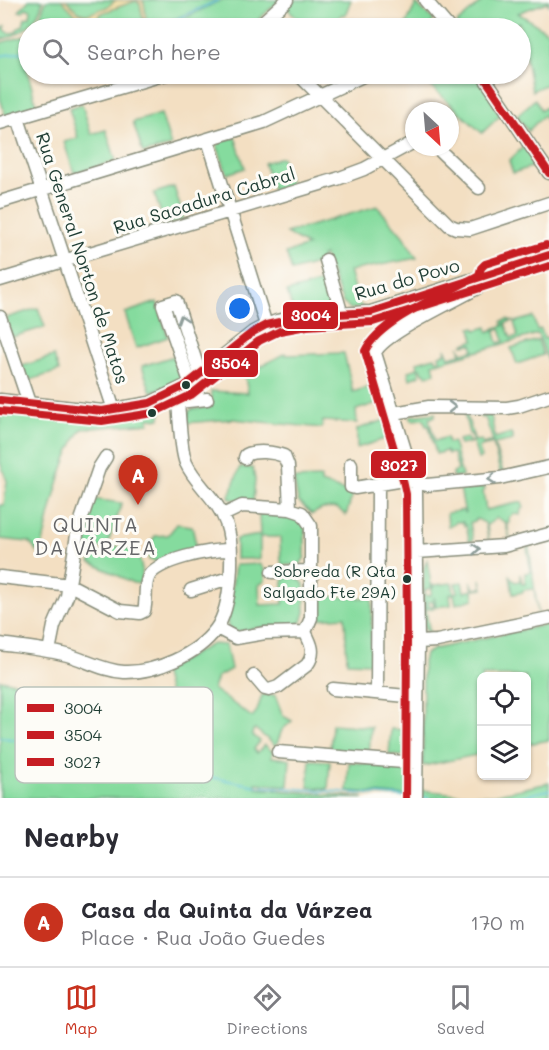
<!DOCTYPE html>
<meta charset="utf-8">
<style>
:root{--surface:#fff;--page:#f2f2f3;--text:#2b2b33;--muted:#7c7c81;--line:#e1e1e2;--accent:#c8321e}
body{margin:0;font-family:Mali,sans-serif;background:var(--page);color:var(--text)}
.controls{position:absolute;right:18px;bottom:18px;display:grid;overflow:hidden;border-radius:9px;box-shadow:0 2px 4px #0004}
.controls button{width:54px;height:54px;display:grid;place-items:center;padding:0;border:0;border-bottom:2px solid var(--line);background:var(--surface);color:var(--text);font:30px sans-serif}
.compass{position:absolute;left:405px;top:102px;width:54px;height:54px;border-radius:50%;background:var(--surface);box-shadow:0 2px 4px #0004;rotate:154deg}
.you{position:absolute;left:240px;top:309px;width:21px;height:21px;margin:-15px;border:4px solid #fff;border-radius:50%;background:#1a73e8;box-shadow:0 0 0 9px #1a73e833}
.badge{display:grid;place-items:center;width:39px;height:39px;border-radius:50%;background:var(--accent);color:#fff;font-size:20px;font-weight:700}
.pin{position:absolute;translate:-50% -50px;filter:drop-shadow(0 2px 3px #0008)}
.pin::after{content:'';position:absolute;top:32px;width:21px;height:18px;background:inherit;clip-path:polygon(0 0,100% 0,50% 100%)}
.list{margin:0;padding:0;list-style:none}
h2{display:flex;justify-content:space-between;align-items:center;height:78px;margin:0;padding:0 24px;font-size:26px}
h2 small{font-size:20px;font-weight:400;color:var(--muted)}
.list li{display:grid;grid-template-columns:39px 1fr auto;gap:18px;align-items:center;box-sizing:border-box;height:90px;padding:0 24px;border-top:2px solid var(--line)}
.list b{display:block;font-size:22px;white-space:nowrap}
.list p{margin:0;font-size:20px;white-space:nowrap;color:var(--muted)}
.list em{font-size:20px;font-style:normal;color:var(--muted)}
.icon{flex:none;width:33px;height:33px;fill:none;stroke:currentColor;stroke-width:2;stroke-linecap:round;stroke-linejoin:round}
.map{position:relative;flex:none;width:549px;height:798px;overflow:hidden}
.search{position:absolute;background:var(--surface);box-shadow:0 2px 4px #0004;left:18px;right:18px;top:18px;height:66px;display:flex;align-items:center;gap:15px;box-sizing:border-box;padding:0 21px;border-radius:33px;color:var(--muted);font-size:22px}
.sheet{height:168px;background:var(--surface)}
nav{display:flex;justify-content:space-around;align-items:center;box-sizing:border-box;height:84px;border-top:2px solid var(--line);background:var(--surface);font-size:16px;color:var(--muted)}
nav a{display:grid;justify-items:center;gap:3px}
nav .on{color:var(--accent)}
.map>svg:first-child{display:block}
</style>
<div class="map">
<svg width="549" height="798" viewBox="0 0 549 798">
<rect width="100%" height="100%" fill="#fdfcf7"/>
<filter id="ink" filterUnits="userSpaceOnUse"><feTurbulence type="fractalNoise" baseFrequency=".0167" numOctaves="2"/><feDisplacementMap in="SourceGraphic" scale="12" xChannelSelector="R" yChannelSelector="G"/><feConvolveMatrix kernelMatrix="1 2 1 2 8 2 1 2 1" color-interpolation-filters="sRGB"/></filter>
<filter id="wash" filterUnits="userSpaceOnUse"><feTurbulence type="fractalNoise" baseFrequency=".008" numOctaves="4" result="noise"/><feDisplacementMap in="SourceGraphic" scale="24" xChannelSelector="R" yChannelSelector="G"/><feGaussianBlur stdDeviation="1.35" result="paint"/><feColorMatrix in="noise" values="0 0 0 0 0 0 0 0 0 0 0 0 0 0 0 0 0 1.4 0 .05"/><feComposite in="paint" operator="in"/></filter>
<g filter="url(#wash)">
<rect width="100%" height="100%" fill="#f3dfc2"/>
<!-- green -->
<path fill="#85db9e" stroke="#528c69" stroke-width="1.5" d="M 29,0 L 43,0 C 37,24 22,34 0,40 L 0,31 L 5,26 L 5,30 L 9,33 L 17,32 L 17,29 L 23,26 L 25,18 L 30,17 L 31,10 L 26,8 L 23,12 L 19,11 Z
M 46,0 L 62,0 L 79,18 L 77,24 C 85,17 93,19 101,25 L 36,28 Z
M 66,0 L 116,0 C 109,8 91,18 80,13 C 74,11 70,5 66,0 Z
M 138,0 L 140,3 L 145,28 L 104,25 L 99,20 L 99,16 L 104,12 Z
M 142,0 L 218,0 L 154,28 L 147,28 L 144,3 Z
M 221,0 L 280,0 L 249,28 L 184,28 L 181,26 L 176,28 L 159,28 L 173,24 Z
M 295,0 L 351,0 L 345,15 L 342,14 L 328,28 L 307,28 L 287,8 Z
M 484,0 L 549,0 L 549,5 L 547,2 L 518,13 L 549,33 L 549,83 L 532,91 L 519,22 L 509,28 L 456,28 L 458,22 Z
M 416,4 L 433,19 L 431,28 L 404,28 Z
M 28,35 L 28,58 L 24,59 L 37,107 L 6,117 L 0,98 L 0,43 Z
M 430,74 L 475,74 L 503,113 L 482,133 L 423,79 Z
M 535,99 L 541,110 L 549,106 L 549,127 L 544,115 L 528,131 L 517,116 Z
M 82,104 L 91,134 L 106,130 L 116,161 L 74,173 L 64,142 L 78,138 L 69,108 Z
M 161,114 L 171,146 L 143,153 L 133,122 Z
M 235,137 L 245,168 L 227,174 L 217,145 L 218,142 Z
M 525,145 L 537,165 L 513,173 L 509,161 Z
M 282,157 L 291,187 L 273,192 L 264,163 Z
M 174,187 L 184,219 L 165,225 L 154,193 Z
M 377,206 L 403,236 L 417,258 L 349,271 L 358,303 L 364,308 L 351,309 L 343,303 L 324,255 L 321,256 L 323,262 L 292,271 L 286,253 L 308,246 L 286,233 Z
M 329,280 L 334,309 L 294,313 L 287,292 Z
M 157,302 L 168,337 L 136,348 L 125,313 Z
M 38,308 L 45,327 L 12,337 L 6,318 Z
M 533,317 L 537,330 L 541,329 L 544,339 L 549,337 L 549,364 L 538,334 L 433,364 L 435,373 L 426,376 L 425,373 L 423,373 L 421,368 L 418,368 L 420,375 L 410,379 L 408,371 L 418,368 L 417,362 L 435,357 L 436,360 L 440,360 L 439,355 L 446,353 L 445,348 L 449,357 L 461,354 L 459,346 L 462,353 L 474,350 L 472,344 L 462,345 L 474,340 L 471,328 L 475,327 L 476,330 L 487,327 L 488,332 L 494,329 L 498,343 L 504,341 L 500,329 L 496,330 L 495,328 L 503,326 L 502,321 L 507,319 L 513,321 L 505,323 L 511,338 L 518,336 L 514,322 Z
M 538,340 L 543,355 L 517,364 L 511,348 Z
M 235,352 L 255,370 L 285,353 L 286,355 L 344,353 L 353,392 L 378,384 L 383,401 L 356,410 L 357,423 L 323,421 L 322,428 L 233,419 L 187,423 L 189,411 L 193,409 L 212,407 L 211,391 L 248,393 L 245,377 L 222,363 Z
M 54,356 L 59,371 L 27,381 L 22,366 Z
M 174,356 L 183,381 L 151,392 L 142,366 Z
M 0,407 L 95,418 L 129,415 L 159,408 L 161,410 L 160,419 L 149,418 L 149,423 L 82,429 C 62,455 49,516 42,548 L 37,552 L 29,542 L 0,539 L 0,505 L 4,505 L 7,481 L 0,462 Z
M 435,413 L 435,416 L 429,419 L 435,441 L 447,437 L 448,443 L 453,442 L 462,476 L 453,477 L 452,474 L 458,470 L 453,453 L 448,454 L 446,451 L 436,454 L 429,426 L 426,426 L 424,419 L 412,420 L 409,416 Z
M 464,413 L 466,413 L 475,441 L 481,440 L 483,444 L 493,441 L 485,417 L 481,418 L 480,414 L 491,415 L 495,438 L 511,433 L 513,440 L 494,444 L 503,472 L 500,472 L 493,443 L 479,447 L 481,458 L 478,459 L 473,442 L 460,445 L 458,440 L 467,438 L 469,442 L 473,441 L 471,434 L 469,434 Z
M 389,419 L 394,436 L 357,448 L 357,429 Z
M 240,467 L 253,468 L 255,480 L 253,502 L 230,499 L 229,496 Z
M 321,478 L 321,483 L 353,494 L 346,515 L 337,508 L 322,509 L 312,514 L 298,501 L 294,479 Z
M 484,487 L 485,490 L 483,491 L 486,510 L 522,502 L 524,508 L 521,509 L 520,515 L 514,514 L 509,518 L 509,523 L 507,523 L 510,539 L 505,522 L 497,518 L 487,525 L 489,542 L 485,523 L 477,519 L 470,523 L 473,540 L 470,541 L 470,544 L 466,525 L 464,526 L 463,522 L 456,522 L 448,527 L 447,513 L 463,510 L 465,514 L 460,488 Z
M 93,499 L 122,503 L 108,543 L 90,554 L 80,551 L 81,541 Z
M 259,513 L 299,517 L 305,526 L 305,557 L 300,565 L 283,565 L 281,562 L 280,537 L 260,537 L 260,559 L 236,559 L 236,539 L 260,535 Z
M 177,524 L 192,526 L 197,549 L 158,562 L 149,560 L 147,548 L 155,536 L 168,535 Z
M 114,546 C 142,550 142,559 142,584 L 133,583 L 90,562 L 93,557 Z
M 527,547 L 529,547 L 538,614 L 534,589 L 523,590 L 523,592 L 513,594 L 510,576 L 515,582 L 520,581 L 520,574 L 522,584 L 525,584 L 525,573 L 531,572 Z
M 427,560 L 431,585 L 433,585 L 431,588 L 425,590 L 425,594 L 428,596 L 431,595 L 432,589 L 435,585 L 452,583 L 454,593 L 458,592 L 455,583 L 462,582 L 464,592 L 473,590 L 471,581 L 474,589 L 482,588 L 481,579 L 483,589 L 473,590 L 474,599 L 456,604 L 454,594 L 450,594 L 451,605 L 436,607 L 434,597 L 435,606 L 432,601 L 428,602 L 430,606 L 434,606 L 433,608 L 427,609 L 424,599 L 430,634 L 425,629 L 423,621 L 424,568 Z
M 260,564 L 265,570 L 265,581 L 259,585 L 260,605 L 283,604 L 283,581 L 287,577 L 297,577 L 304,584 L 305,612 L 302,622 L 296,625 L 257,628 L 237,632 L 229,629 L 227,623 L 235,565 Z
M 317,596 L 372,598 L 371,663 L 347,662 L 345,617 L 316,619 Z
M 549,624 L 549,740 L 527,744 L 526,676 L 482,676 L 481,754 L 423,766 L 423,662 L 425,654 L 434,649 Z
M 212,644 L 226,645 L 231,669 L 217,677 L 213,689 L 252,717 L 257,711 L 262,695 L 275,695 L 283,716 L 292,721 L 282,730 L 276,746 L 255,729 L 253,730 L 252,735 L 260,741 L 254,749 L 257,753 L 265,745 L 273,752 L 271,757 L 290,759 L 288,786 L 256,783 L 256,788 L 364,798 L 0,798 L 0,680 L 130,703 C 143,698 154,703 170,698 L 163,671 Z
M 332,724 L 371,727 L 369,754 L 330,750 Z
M 391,729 L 410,730 L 410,750 L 407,755 L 401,756 L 389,755 Z
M 310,760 L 330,761 L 328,789 L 308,787 Z
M 349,762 L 407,768 L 410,775 L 409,796 L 347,791 Z
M 549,783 L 549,797 L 546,798 L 422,798 L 422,790 L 456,794 L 493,795 Z"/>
<!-- sand -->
<path fill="#eeda9e" stroke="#868c69" stroke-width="1.5" d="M 62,0 L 66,0 L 78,12 L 86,15 L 107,7 L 116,0 L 142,0 L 144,3 L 147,28 L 145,28 L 140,3 L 138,3 L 138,0 L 104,12 L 100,14 L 98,18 L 104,25 L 119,25 L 139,28 L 115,26 L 57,28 L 72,27 L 79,21 L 79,18 Z"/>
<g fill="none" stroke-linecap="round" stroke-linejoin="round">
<!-- stream -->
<path stroke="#57c1d3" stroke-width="2" d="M 157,28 L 219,0
M 0,56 L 28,51
M 0,737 L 257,786 L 410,797
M 422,797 L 428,798
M 513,798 L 549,790"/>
</g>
</g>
<g filter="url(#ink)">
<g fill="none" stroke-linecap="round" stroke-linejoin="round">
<defs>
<path id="minor" d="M 425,0 L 449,28
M 256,28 L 287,0
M 298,74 L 449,225 L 456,228 L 470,229 L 549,203
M 482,74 L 549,173
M 18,118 L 114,410
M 0,123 L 166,74
M 208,140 L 266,325
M 436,147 L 479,188
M 0,202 L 264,122 L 367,74
M 326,260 L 342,315
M 0,280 L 337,179 L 364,169 L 414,142
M 0,317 L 29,403
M 190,382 L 163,305 L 176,301 L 200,374
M 0,400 L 102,411 L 150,403 L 185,386 L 253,332 L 266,325 L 277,321 L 306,316 L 371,312 L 549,255
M 178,402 L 207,399
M 394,413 L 429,407 L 507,408 L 519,406 L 549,396
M 245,458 L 246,455 C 256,450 274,452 284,456 L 288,466 L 290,509
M 351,464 L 351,487 L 355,488 L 403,480 L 427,485 L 500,478 L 549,467
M 417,552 L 504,546 L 549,534
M 272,572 L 311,571
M 0,577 L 70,585 L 120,611 L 140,613 L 144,611 C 147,600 144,588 148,578 C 154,560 213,549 230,550
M 191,590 L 229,578
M 217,628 L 236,638 L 265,633 L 305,632 L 311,618 L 311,526 L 302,513 L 290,509 L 242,506 L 223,515
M 418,642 L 437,641 L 549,618
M 0,644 C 21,647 43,649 63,654 C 83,658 102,671 124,672 C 155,673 197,655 216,629 C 232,607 235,548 226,523 C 218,499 196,485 186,463 C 180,450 179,407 177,391
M 49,651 L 54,626 L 67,596 L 78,529 L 99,468 L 106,457
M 254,676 L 265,689 L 269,690 L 278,687 L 307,665 C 316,653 311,643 305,632
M 333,689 L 417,697
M 377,693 L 378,485
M 278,752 L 416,763
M 416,798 L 418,642 L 416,493 L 412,473 L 375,353 C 382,333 466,296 488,282 L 490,273"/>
</defs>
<!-- minor casing -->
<use href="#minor" stroke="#898e7b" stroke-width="15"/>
<!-- minor -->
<use href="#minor" stroke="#fff" stroke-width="12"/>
<defs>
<path id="bus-1" d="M 482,74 L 549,173
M 0,400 L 102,411 L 150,403 L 185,386 L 253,332 L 266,325 L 306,316 L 371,312 L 549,255"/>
<path id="bus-2" d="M 0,411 L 102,421 L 153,413 L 191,395 L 259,341 L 280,331 L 307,326 L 373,322 L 549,266"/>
<path id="bus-3" d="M 406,798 L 407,642 L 406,494 L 402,476 L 365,351 C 380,319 448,293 479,275 L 481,268 L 485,264 L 546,245"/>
</defs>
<!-- bus-1 casing -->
<use href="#bus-1" stroke="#fdfcf7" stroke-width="12"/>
<!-- bus-2 casing -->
<use href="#bus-2" stroke="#fdfcf7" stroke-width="12"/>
<!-- bus-3 casing -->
<use href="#bus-3" stroke="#fdfcf7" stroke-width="12"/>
<!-- bus-1 -->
<use href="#bus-1" stroke="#c61d23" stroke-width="8"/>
<!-- bus-2 -->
<use href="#bus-2" stroke="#c61d23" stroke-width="8"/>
<!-- bus-3 -->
<use href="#bus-3" stroke="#c61d23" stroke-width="8"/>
</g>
<!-- one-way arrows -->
<defs><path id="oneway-chevron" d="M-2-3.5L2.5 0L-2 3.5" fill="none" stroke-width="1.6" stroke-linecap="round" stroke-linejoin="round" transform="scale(1.5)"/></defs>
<g stroke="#8f9e9a">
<use href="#oneway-chevron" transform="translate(182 319) rotate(-108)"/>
<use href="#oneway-chevron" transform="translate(452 407)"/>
<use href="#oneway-chevron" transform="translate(492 479) rotate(174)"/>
<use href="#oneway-chevron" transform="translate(476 549) rotate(-4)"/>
</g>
</g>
<!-- markers -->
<g fill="#1f3d34" stroke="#fdfcf7" stroke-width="2">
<circle cx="186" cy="385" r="5"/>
<circle cx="152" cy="413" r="5"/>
<circle cx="407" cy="579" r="5"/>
</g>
<g text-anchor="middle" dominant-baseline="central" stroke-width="6" stroke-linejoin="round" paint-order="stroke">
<!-- bus labels -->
<g font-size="16" fill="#1f3d34" stroke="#fdfcf7" text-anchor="end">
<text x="396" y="570">Sobreda (R Qta<tspan x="396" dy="21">Salgado Fte 29A)</tspan></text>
</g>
<!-- street labels -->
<g font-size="18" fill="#1f3d34" stroke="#fdfcf7">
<text transform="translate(204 200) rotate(-17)">Rua Sacadura Cabral</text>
<text transform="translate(83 258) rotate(72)">Rua General Norton de Matos</text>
<text transform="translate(407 279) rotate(-16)">Rua do Povo</text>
</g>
<!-- neighbourhood labels -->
<g font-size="20" letter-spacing="1.5" fill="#646567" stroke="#fdfcf7">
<text x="96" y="524">QUINTA<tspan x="96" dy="23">DA VÁRZEA</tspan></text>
</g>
</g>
<!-- legend -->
<rect x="15" y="687" width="198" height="96" rx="9" fill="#fdfcf7" stroke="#bac3bc" stroke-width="1.5"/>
<rect x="27" y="704" width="27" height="8" fill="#c61d23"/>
<rect x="27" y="731" width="27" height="8" fill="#c61d23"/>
<rect x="27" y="758" width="27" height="8" fill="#c61d23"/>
<g font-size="16" fill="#1f3d34">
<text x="64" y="714">3004</text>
<text x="64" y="741">3504</text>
<text x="64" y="768">3027</text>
</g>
<g stroke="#fdfcf7" stroke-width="2">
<rect x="282" y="301" width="57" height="29" rx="6" fill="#c61d23"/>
<rect x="203" y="349" width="56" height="29" rx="6" fill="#c61d23"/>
<rect x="370" y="450" width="57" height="29" rx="6" fill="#c61d23"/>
</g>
<g font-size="16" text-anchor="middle" font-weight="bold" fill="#fff">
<text x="311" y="321">3004</text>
<text x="231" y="369">3504</text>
<text x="399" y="471">3027</text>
</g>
</svg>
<div class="controls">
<button><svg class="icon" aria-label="locate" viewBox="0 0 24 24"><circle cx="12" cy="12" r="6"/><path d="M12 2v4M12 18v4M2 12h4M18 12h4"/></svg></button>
<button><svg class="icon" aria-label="layers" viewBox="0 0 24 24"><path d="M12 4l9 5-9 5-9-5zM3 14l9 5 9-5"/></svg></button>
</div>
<svg class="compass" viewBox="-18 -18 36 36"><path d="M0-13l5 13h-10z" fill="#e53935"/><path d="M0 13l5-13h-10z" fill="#7c7c81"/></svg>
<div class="you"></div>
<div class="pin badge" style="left:138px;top:505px">A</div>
<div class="search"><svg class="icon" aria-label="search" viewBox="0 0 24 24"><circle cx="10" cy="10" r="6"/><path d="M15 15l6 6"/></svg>Search here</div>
</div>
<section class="sheet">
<h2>Nearby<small></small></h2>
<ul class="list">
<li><span class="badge">A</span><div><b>Casa da Quinta da Várzea</b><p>Place · Rua João Guedes</p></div><em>170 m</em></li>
</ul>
</section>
<nav>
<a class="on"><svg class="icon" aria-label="map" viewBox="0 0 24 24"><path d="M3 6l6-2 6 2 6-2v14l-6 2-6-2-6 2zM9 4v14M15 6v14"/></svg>Map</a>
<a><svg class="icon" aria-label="directions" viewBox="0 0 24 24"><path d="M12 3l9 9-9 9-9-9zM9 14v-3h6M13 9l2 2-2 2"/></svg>Directions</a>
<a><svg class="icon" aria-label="saved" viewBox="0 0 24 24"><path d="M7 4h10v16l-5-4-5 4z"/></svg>Saved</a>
</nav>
